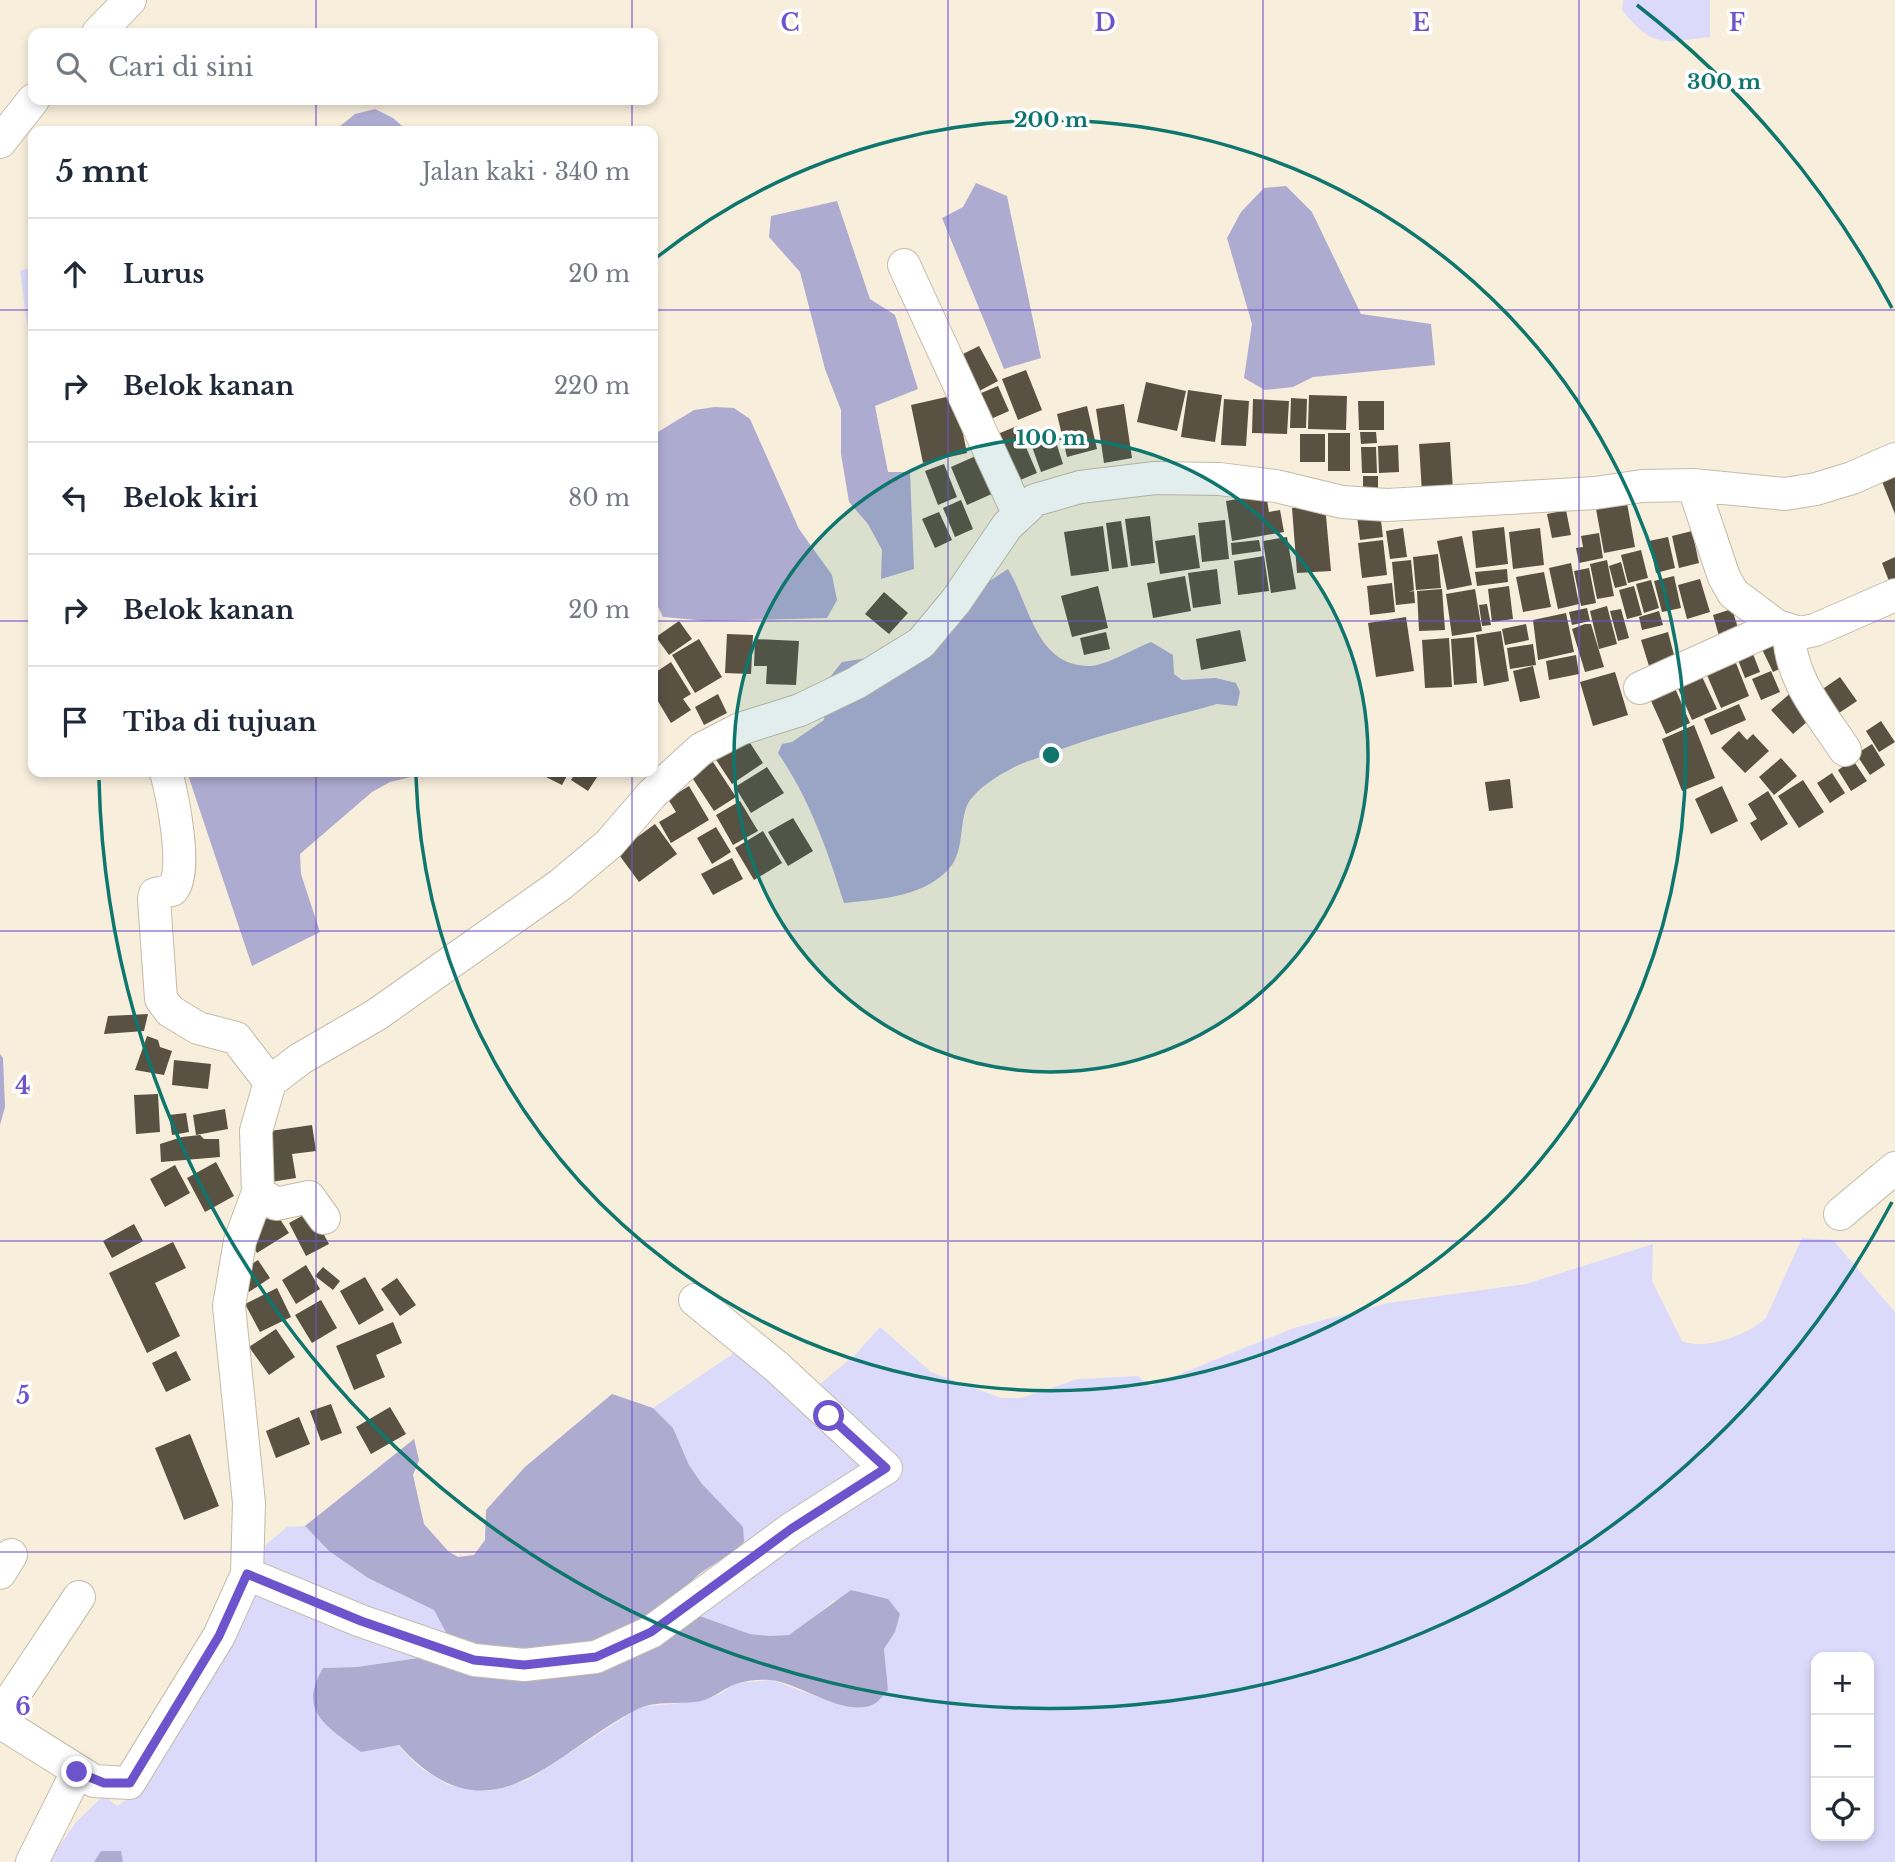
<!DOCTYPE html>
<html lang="id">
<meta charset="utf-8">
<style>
:root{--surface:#fff;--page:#f2f2f3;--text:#1f2937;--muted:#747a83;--line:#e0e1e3}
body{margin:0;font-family:"Libre Baskerville",serif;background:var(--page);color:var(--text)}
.controls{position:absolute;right:21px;bottom:21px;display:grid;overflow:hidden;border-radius:14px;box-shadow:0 4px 10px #0003}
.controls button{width:63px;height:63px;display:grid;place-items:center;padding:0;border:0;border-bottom:2px solid var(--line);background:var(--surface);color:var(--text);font:35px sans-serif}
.stop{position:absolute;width:21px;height:21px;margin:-16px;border:5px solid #6d53cc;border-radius:50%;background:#fff}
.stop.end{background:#6d53cc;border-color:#fff;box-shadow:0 2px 7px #0008}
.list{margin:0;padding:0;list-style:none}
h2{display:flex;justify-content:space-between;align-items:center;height:91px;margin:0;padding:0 28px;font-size:30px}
h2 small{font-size:23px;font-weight:400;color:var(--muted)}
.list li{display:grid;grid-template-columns:46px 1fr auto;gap:21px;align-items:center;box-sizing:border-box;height:112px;padding:0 28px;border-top:2px solid var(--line)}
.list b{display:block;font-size:26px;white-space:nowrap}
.list em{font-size:23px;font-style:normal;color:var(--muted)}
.icon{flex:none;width:38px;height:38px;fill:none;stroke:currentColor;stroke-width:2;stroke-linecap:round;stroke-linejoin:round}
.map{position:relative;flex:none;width:1895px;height:1862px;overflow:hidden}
.search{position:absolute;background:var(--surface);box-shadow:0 4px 10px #0003;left:28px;top:28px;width:630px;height:77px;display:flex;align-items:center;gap:18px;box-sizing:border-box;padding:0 24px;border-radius:14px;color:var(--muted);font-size:26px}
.panel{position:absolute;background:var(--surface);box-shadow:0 4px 10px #0003;left:28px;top:126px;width:630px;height:651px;border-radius:14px}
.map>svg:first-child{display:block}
</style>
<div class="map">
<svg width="1895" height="1862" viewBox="0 0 1895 1862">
<rect width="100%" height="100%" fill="#f8eedc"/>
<!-- green -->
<path fill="#dcdafa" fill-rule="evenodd" d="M 1623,0 L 1710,0 L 1710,37 C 1663,42 1653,49 1622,10 Z
M 33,267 L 33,367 L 20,271 Z
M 1802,1238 L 1833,1240 L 1895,1312 L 1895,1862 L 123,1862 L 120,1851 L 101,1852 L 94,1862 L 48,1862 L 76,1822 L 104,1795 L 117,1806 L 142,1789 L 261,1549 L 287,1527 L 305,1526 L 329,1551 L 368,1578 L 435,1610 L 448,1634 L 432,1656 L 357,1667 L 323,1668 L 418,1766 L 448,1785 L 490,1791 L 528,1780 L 640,1707 L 702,1701 L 720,1694 L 736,1683 L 772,1680 L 815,1696 L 854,1706 L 873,1705 L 888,1690 L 884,1649 L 895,1632 L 834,1600 L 806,1625 L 789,1635 L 769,1636 L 750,1634 L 694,1614 L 682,1596 L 686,1587 L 713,1568 L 702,1484 L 689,1465 L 673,1428 L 653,1408 L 737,1351 L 799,1402 L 856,1354 L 880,1327 L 931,1372 L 1001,1398 L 1021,1398 L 1078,1379 L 1138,1376 L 1150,1386 L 1294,1328 L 1388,1303 L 1526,1284 L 1653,1244 L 1652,1281 L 1682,1341 C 1705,1351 1748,1335 1766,1318 ZM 1816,1657 L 1869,1657 L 1869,1836 L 1816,1836 Z"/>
<!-- forest -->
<path fill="#aeabd1" d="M 375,109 L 393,118 L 408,131 L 334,131 L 355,114 Z
M 976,183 L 1007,196 L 1041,358 L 1004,369 L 942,218 L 963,207 Z
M 1286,186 L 1312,212 L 1361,314 L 1431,324 L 1435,365 L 1313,377 L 1293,387 L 1265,390 L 1244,378 L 1252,324 L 1227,238 L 1241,212 L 1264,188 Z
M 837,201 L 870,299 L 895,315 L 918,389 L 875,406 L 888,472 L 910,472 L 914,569 L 881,579 L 882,550 L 868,524 L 849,502 L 841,454 L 841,410 L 825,369 L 800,272 L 769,237 L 771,216 Z
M 715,407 L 734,408 L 750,419 L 799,529 L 832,575 L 837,600 L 827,618 L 708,621 L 663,617 L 653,596 L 653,435 L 694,410 Z
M 1008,569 C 1030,605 1036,667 1090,666 C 1105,666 1135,648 1151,642 L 1173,655 L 1174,674 L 1182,680 L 1216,678 L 1236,683 L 1240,692 L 1237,706 L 1217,704 C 1160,720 1103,733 1048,754 C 1036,759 1020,763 1009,770 C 995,777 971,793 966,808 C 960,826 963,849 952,865 C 927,897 881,899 844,903 C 827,849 810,800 778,753 L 782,744 L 792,742 L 824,720 L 830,677 L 842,662 L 873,657 Z
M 187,772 L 431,772 L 390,782 L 372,792 L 300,854 L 301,874 L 320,932 L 252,966 Z
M 0,1054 L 3,1058 L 5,1107 L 0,1125 Z
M 612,1394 L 653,1408 L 673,1428 L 689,1465 L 702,1484 L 743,1527 L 744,1542 C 726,1562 692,1570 682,1596 L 694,1614 L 750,1634 L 770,1636 L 789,1635 L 851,1590 L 888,1599 L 900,1614 L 895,1632 L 884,1649 L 888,1690 C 884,1694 878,1703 872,1705 C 842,1717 799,1682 770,1680 C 761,1679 748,1680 739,1683 C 726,1686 715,1698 701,1701 C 682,1705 655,1700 638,1709 C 552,1752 491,1847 399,1745 L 361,1752 C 327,1726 297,1712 323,1668 L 357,1667 L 432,1656 L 447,1634 L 434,1610 L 368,1578 L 329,1551 L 305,1526 L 414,1439 L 419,1460 L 413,1475 L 424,1524 L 449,1552 L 458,1557 L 474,1555 L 485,1540 L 486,1510 L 525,1467 Z
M 101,1851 L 121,1851 L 123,1862 L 94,1862 Z"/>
<!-- building -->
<path fill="#595142" d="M 979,346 L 998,381 L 970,396 L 951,360 Z
M 1026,370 L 1042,410 L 1018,420 L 1002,379 Z
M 1146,382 L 1186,391 L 1177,431 L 1137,422 Z
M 998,386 L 1009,411 L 984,422 L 974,396 Z
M 1188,390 L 1222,395 L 1215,442 L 1181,437 Z
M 955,395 L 967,453 L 923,463 L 911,405 Z
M 1309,395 L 1347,396 L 1346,430 L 1308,429 Z
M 1291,398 L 1307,399 L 1306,428 L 1290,428 Z
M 1224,399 L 1249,401 L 1246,446 L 1221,445 Z
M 1253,399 L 1289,401 L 1287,434 L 1252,433 Z
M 1358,401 L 1384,401 L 1384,430 L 1359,430 Z
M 1124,404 L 1132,458 L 1104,463 L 1096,409 Z
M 1087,406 L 1097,449 L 1067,457 L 1057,414 Z
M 1017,426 L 1037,473 L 1008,485 L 988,438 Z
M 1360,432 L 1376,432 L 1377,443 L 1361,444 Z
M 1053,433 L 1063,464 L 1041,472 L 1030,441 Z
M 1328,433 L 1350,433 L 1350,471 L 1328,471 Z
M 1300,434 L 1325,434 L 1325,462 L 1300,462 Z
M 1450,442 L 1453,491 L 1422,493 L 1419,444 Z
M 1398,445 L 1399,472 L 1379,473 L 1378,446 Z
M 1361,447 L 1376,447 L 1377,473 L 1362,473 Z
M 987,451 L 1003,489 L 967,505 L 951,467 Z
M 944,464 L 957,497 L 938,505 L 925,471 Z
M 1895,474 L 1895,514 L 1881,479 Z
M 1363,476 L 1378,476 L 1378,491 L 1363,491 Z
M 1266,494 L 1269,512 L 1280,510 L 1284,532 L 1232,541 L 1226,501 Z
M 961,500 L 973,529 L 955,537 L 943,508 Z
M 1627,503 L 1635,547 L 1604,553 L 1596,509 Z
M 1325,505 L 1331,571 L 1297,573 L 1292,508 Z
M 1566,510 L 1571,535 L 1552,538 L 1547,514 Z
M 939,512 L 952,540 L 935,548 L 922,519 Z
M 1380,513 L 1383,537 L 1360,540 L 1357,516 Z
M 1150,516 L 1155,563 L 1131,566 L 1125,519 Z
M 1225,520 L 1229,559 L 1202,562 L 1198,523 Z
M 1121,521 L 1128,567 L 1112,569 L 1106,523 Z
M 1103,526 L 1109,571 L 1071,576 L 1064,532 Z
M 1504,527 L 1508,564 L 1476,568 L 1472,531 Z
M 1403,528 L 1407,557 L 1390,559 L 1386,531 Z
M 1540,528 L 1544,565 L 1513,569 L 1509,532 Z
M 1692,531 L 1699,563 L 1679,568 L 1672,536 Z
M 1599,533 L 1603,558 L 1579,563 L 1576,548 L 1583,547 L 1581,536 Z
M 1195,535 L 1200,568 L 1160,574 L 1155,541 Z
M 1462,536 L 1472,585 L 1447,590 L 1437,541 Z
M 1287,537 L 1296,589 L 1271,593 L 1263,541 Z
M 1668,537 L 1675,568 L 1656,573 L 1649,541 Z
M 1259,540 L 1261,551 L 1232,555 L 1231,543 Z
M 1383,540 L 1387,575 L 1362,578 L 1358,543 Z
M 1641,550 L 1648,578 L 1628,583 L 1621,555 Z
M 1438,554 L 1441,588 L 1416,590 L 1413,557 Z
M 1264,556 L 1269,591 L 1238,595 L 1234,561 Z
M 1895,557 L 1895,588 L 1892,589 L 1882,563 Z
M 1411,560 L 1414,590 L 1409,592 L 1414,591 L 1415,603 L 1396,605 L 1392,562 Z
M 1607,560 L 1614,596 L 1597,599 L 1590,564 Z
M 1621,562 L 1627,585 L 1615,588 L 1609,566 Z
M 1571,563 L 1579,604 L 1558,609 L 1549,568 Z
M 1589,568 L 1596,603 L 1581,606 L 1574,571 Z
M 1217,569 L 1221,604 L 1193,608 L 1188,573 Z
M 1507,569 L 1508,582 L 1477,586 L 1475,572 Z
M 1544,572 L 1551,607 L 1523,612 L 1516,577 Z
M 1185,576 L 1191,611 L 1153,618 L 1147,583 Z
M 1674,576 L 1681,608 L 1662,612 L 1654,581 Z
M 1700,579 L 1710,612 L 1687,619 L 1678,585 Z
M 1651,580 L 1659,608 L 1644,613 L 1636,584 Z
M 1392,583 L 1395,612 L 1370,615 L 1367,586 Z
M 1098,586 L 1108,628 L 1072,637 L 1061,596 Z
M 1509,586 L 1513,619 L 1492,622 L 1488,589 Z
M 1634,586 L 1642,615 L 1627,619 L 1619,590 Z
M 1442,589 L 1445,630 L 1419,631 L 1417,591 Z
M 1475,589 L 1482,631 L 1452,636 L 1446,594 Z
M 884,592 L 908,613 L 889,634 L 865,614 Z
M 1487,604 L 1491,625 L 1482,626 L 1479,605 Z
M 1607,606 L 1617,644 L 1599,649 L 1590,611 Z
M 1587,608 L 1590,621 L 1572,625 L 1569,612 Z
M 1621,609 L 1629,638 L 1618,641 L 1610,611 Z
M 1732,609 L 1739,631 L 1719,636 L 1713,615 Z
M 1659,611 L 1663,625 L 1642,630 L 1639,617 Z
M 1566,613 L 1574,652 L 1538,660 L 1533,620 Z
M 1406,617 L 1414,671 L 1376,677 L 1368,623 Z
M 679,621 L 692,639 L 669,655 L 656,637 Z
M 1526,624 L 1529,640 L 1505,645 L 1502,629 Z
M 1585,624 L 1591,624 L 1604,667 L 1585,672 L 1572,629 Z
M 1240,630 L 1246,661 L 1201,670 L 1196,639 Z
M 1501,631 L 1509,681 L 1484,686 L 1476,635 Z
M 1777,631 L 1788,665 L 1773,672 L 1758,641 Z
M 1106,632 L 1110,649 L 1084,655 L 1080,638 Z
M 1668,632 L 1675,659 L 1649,666 L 1641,640 Z
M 727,634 L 753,635 L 751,674 L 725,673 Z
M 1474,637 L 1477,683 L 1454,685 L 1451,639 Z
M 1449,638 L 1452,687 L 1425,688 L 1422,640 Z
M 699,639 L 722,677 L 695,693 L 672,655 Z
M 755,639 L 799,641 L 796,685 L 766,684 L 767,666 L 754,666 Z
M 1533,644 L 1536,665 L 1510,669 L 1507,648 Z
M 1750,646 L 1760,672 L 1745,678 L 1735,652 Z
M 1576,655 L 1579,674 L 1549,680 L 1546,661 Z
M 671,662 L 691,694 L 683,699 L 691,710 L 671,723 L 653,693 L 653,674 Z
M 1736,663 L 1749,696 L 1721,708 L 1707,675 Z
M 1533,666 L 1540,698 L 1520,702 L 1513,671 Z
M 1698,668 L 1717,709 L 1692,720 L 1674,679 Z
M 1771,671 L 1780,692 L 1761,700 L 1752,679 Z
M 1615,672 L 1628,715 L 1593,726 L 1580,682 Z
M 1840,677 L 1857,701 L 1830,719 L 1814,695 Z
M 1672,681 L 1690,723 L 1666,734 L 1647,692 Z
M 1794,690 L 1815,715 L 1793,734 L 1771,710 Z
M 718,694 L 727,713 L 704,725 L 695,707 Z
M 1739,704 L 1746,720 L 1711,735 L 1704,719 Z
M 1881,721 L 1895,742 L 1879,752 L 1866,731 Z
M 1694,725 L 1715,778 L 1682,791 L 1662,739 Z
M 1739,731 L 1747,740 L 1753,734 L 1769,751 L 1745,773 L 1721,748 Z
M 743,732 L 763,763 L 732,784 L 711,752 Z
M 1872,744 L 1885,765 L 1870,775 L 1856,754 Z
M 1781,758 L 1797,776 L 1774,795 L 1759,777 Z
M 1853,760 L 1867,781 L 1851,791 L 1838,770 Z
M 713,762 L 736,797 L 714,811 L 691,776 Z
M 767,767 L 784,793 L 751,813 L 735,787 Z
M 546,772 L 569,772 L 562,785 L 544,776 Z
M 576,772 L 596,772 L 599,774 L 588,791 L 571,780 Z
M 1832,773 L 1845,793 L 1830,803 L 1817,783 Z
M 1510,779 L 1513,808 L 1489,811 L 1485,782 Z
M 1803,780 L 1824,812 L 1799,828 L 1778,796 Z
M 689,786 L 709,820 L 671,843 L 659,822 L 676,812 L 668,799 Z
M 1722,786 L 1738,821 L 1711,834 L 1695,799 Z
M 1768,791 L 1788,824 L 1761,841 L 1750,823 L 1757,819 L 1748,804 Z
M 740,801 L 758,831 L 733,845 L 716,815 Z
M 793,818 L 813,851 L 788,866 L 768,832 Z
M 655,824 L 677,854 L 639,882 L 617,852 Z
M 716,827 L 731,852 L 712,864 L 697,838 Z
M 763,831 L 782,863 L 754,880 L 735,848 Z
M 732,858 L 743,879 L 713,895 L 701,874 Z
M 148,1014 L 144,1031 L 104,1034 L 108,1016 Z
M 147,1036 L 158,1040 L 160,1047 L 172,1051 L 164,1075 L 135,1070 Z
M 174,1060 L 211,1064 L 208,1089 L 172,1085 Z
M 158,1094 L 160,1132 L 136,1134 L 134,1095 Z
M 225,1109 L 228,1129 L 196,1135 L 193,1115 Z
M 186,1113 L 189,1132 L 172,1135 L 169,1115 Z
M 312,1125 L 316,1151 L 292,1154 L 296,1178 L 271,1182 L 263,1132 Z
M 200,1135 L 204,1139 L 219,1139 L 220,1157 L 161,1162 L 160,1144 L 182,1137 Z
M 216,1162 L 234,1196 L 205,1212 L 187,1178 Z
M 175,1165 L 190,1193 L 165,1207 L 150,1179 Z
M 311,1211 L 329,1244 L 306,1256 L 289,1223 Z
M 276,1213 L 289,1233 L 257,1253 L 245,1232 Z
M 134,1224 L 143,1241 L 112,1258 L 103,1241 Z
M 173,1242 L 186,1268 L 155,1283 L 180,1336 L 147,1353 L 109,1273 Z
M 258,1260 L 270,1278 L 249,1292 L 237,1273 Z
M 306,1265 L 320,1289 L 296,1304 L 282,1280 Z
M 323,1267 L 340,1281 L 333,1290 L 315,1276 Z
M 365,1277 L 384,1310 L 359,1325 L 340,1291 Z
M 397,1278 L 416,1305 L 400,1316 L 381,1289 Z
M 277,1288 L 291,1317 L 260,1332 L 245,1304 Z
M 321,1300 L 337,1328 L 312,1343 L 295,1315 Z
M 393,1322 L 402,1343 L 376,1355 L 385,1377 L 354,1390 L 336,1346 Z
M 276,1329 L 295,1357 L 269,1375 L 249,1347 Z
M 176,1351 L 191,1380 L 166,1392 L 152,1363 Z
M 331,1404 L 342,1433 L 321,1441 L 310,1411 Z
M 390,1407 L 406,1434 L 371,1454 L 356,1427 Z
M 299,1417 L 310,1444 L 276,1458 L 266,1431 Z
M 190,1434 L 219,1506 L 184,1520 L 155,1448 Z"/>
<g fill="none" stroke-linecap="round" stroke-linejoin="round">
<defs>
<path id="minor" d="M 98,33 L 130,0
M 0,142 L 33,100
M 904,265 L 1019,515
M 1693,485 L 1724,577 L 1733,593 L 1777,626 L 1800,633 L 1815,630 L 1895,595
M 1789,631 C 1789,678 1820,712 1845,750
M 1640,688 L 1777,626
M 166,772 C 172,794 189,874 172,890 L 155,894 L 154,899 L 161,999 L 170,1011 L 198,1028 L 236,1038 L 270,1082
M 258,1192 L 276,1204 L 309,1197 L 324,1218
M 1840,1214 L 1895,1168
M 0,1573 L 11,1555
M 247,1574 L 361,1621 L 474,1660 L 524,1665 L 596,1657 L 651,1632 L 791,1529 L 886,1468 L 777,1367 L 695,1300
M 0,1716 L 79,1597
M 0,1722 L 94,1781 L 129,1783 L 219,1636 L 247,1574 L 249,1503 L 229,1306 L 240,1241 L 258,1192 L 256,1131 L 270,1082 L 300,1059 L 376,1015 L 560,885 L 609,844 L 652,794 L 701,749 L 740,729 L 800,710 L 856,683 L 921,643 L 956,601 L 1007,526 L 1035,500 L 1080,487 L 1155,478 L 1219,479 L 1276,486 L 1342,502 L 1387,505 L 1595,493 L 1642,486 L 1693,485 L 1785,494 L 1816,489 L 1852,478 L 1895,459
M 32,1862 L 77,1772"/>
</defs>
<!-- minor casing -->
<use href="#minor" stroke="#c4bbaa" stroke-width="34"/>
<!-- minor -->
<use href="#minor" stroke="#fff" stroke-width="32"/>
</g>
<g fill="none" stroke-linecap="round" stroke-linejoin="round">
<!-- route -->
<path stroke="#6d53cc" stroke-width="9" d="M 77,1772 L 104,1783 L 130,1783 L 219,1636 L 247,1574 L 361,1621 L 474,1660 L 524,1665 L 596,1657 L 651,1632 L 791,1529 L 886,1468 L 829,1416"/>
</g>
<!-- grid -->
<path fill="none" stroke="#6d53cc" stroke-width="2" stroke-opacity="0.55" d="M 316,0 L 316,33M 632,0 L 632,33M 948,0 L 948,1862M 1263,0 L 1263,1862M 1579,0 L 1579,1862M 316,100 L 316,131M 632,100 L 632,131M 0,310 L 33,310M 653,310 L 1895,310M 0,621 L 33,621M 653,621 L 1895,621M 316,772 L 316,1862M 632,772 L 632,1862M 0,931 L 1895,931M 0,1241 L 1895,1241M 0,1552 L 1895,1552"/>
<!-- distance rings -->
<circle cx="1051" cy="755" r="317" fill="#0f766e" fill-opacity=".12"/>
<g fill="none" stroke="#0f766e" stroke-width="3.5">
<circle cx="1051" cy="755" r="317"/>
<path d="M656 258A635 635 0 1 1 416 777"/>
<path d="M1892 1202A952 952 0 0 1 99 780M1637 5A952 952 0 0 1 1892 308"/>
</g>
<g font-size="23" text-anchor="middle" font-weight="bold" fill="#6d53cc" stroke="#fff" stroke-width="7" stroke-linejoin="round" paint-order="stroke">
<text x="790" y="31">C</text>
<text x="1105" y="31">D</text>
<text x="1421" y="31">E</text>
<text x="1737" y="31">F</text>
<text x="23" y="1094">4</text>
<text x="23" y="1404">5</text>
<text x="23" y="1715">6</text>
</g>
<circle cx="1051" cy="755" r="10" fill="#0f766e" stroke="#fff" stroke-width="3.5"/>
<g font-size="21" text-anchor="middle" font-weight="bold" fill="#0f766e" stroke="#fff" stroke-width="7" stroke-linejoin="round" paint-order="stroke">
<text x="1724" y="89">300 m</text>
<text x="1051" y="127">200 m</text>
<text x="1051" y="445">100 m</text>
</g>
</svg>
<div class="controls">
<button>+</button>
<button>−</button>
<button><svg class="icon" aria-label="locate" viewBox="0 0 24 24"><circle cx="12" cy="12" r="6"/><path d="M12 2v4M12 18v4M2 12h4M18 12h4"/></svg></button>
</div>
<div class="stop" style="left:829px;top:1416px"></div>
<div class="stop end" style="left:77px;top:1772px"></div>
<div class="search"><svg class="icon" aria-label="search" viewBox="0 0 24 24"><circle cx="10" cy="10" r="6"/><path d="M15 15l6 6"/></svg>Cari di sini</div>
<section class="panel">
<h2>5 mnt<small>Jalan kaki · 340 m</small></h2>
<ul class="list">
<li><svg class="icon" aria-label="ahead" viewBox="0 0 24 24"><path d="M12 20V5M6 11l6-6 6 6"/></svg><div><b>Lurus</b></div><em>20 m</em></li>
<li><svg class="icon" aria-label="right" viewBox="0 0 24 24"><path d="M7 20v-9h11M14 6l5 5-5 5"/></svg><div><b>Belok kanan</b></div><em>220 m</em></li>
<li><svg class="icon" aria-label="left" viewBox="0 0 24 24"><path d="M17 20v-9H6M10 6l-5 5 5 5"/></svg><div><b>Belok kiri</b></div><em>80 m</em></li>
<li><svg class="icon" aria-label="right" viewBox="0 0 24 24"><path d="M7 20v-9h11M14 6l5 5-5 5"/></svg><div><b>Belok kanan</b></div><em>20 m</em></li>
<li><svg class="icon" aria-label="arrive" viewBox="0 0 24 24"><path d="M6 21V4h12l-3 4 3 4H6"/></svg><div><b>Tiba di tujuan</b></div></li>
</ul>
</section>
</div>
